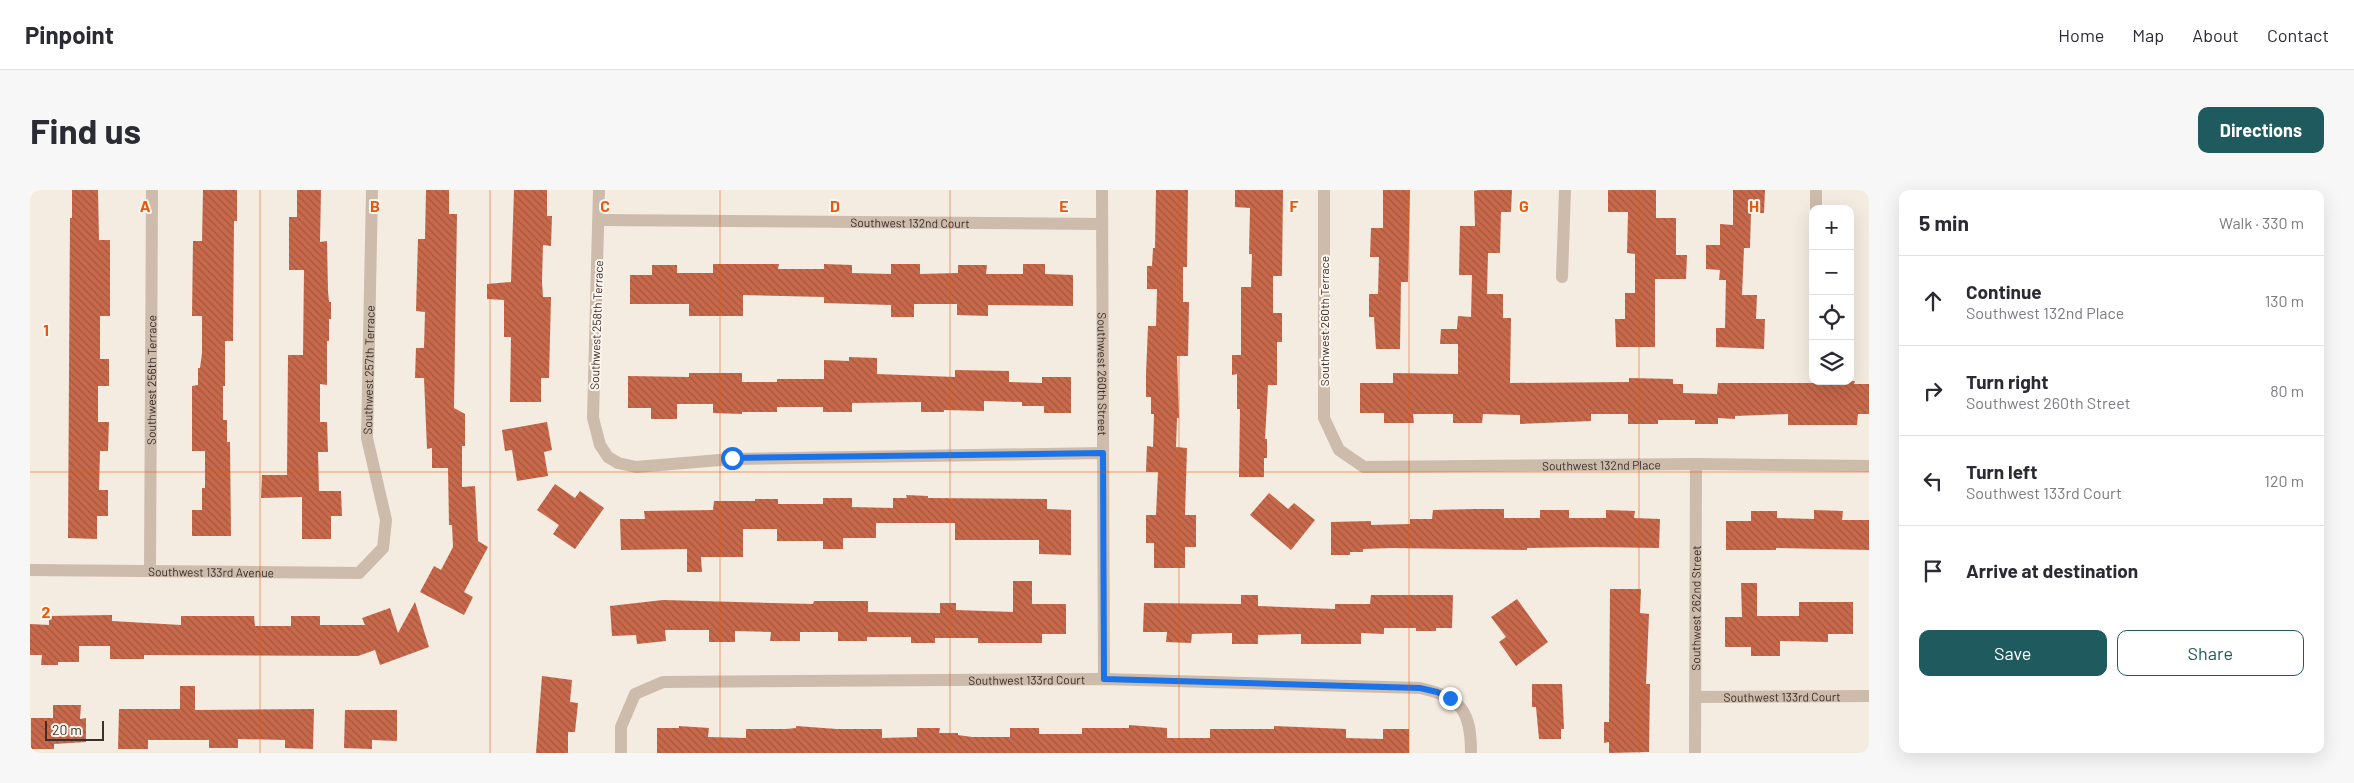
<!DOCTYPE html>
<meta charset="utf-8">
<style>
:root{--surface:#fff;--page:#f7f7f7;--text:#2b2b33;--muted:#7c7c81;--line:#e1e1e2;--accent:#1f5a5e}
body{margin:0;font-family:Barlow,sans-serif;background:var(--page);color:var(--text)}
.controls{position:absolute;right:15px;top:15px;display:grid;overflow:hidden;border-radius:10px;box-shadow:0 5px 20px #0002}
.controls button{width:45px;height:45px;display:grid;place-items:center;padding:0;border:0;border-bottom:1px solid var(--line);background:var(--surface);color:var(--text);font:25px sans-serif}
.scale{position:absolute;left:15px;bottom:12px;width:59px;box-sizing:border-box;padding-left:5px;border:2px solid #3b302b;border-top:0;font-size:14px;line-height:18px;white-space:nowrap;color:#3b302b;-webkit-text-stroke:4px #fbf5ee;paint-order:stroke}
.stop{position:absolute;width:15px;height:15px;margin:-11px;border:4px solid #1a73e8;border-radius:50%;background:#fff}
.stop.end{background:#1a73e8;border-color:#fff;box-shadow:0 1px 5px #0008}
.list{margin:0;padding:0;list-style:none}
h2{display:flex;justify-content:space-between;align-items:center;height:65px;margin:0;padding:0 20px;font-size:21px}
h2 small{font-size:16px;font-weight:400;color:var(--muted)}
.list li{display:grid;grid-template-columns:32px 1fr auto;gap:15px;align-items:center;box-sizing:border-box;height:90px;padding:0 20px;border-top:1px solid var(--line)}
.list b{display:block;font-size:19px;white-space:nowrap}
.list p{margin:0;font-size:16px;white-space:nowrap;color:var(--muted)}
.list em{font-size:16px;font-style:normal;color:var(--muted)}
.actions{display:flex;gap:10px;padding:15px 20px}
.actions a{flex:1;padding:11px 0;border:1px solid var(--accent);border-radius:10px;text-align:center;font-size:18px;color:var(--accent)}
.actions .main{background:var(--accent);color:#fff}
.icon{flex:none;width:28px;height:28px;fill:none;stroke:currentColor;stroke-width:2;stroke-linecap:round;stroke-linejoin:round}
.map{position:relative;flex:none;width:1839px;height:563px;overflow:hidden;border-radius:10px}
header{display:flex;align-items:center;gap:30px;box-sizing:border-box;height:70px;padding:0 25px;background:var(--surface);border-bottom:1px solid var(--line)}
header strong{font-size:24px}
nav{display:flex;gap:28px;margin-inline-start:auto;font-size:18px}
.intro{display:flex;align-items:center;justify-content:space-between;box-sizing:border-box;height:120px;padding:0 30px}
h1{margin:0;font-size:35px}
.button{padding:12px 22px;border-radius:10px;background:var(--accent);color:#fff;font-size:18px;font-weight:700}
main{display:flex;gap:30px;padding:0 30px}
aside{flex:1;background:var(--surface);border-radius:10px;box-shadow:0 5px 20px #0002}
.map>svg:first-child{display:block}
</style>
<header>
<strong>Pinpoint</strong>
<nav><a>Home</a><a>Map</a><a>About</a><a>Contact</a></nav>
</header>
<div class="intro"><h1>Find us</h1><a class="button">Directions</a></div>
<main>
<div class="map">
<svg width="1839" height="563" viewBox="0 0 1839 563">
<defs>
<pattern id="building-back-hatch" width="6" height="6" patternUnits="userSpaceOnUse" patternTransform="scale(1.25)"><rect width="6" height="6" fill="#c8694b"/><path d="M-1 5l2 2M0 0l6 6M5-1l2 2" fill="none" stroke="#a4573f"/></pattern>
</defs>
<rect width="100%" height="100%" fill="#f4ebe1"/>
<!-- building -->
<path fill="url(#building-back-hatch)" d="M 42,0 L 68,0 L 69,50 L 80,50 L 80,126 L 70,126 L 70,169 L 79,169 L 79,196 L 68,196 L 68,232 L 79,232 L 78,261 L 70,261 L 69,300 L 78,300 L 78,326 L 67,326 L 67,349 L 38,348 L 40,28 L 42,28 Z
M 173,0 L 207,0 L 207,31 L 204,31 L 203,151 L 195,151 L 195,196 L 193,196 L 193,230 L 197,230 L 197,252 L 200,252 L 201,346 L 162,346 L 162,320 L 172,320 L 172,298 L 175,298 L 175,261 L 162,261 L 162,196 L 168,195 L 168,178 L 170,178 L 172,163 L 172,126 L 162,126 L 163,51 L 172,51 Z
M 267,0 L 291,0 L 290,52 L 297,51 L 298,101 L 299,112 L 301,112 L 301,129 L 299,129 L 299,151 L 297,151 L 297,195 L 290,194 L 290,232 L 297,232 L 298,262 L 288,262 L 289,301 L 311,301 L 312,326 L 301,326 L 301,349 L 272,349 L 272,307 L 231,308 L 232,285 L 257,285 L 258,165 L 273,165 L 274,80 L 259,80 L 259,27 L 267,27 Z
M 396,0 L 419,0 L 419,24 L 427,24 L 424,218 L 435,224 L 435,256 L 432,256 L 432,297 L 445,296 L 448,351 L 458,357 L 434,402 L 443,407 L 434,425 L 390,402 L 404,376 L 411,380 L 423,357 L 422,335 L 419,335 L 418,278 L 402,278 L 402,258 L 397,259 L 394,188 L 385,188 L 386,158 L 394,158 L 395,122 L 386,121 L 388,49 L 395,49 Z
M 484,0 L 517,0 L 517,26 L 522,26 L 521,56 L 513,55 L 512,92 L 513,107 L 521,107 L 519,188 L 511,188 L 511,212 L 480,212 L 481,147 L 474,147 L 474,110 L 457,109 L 457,94 L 481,92 Z
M 1126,0 L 1158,0 L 1157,77 L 1153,77 L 1153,112 L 1159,112 L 1158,166 L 1147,166 L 1149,228 L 1147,228 L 1146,257 L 1157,258 L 1155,325 L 1166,325 L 1166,357 L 1155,357 L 1155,378 L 1124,378 L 1124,353 L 1116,353 L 1116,325 L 1126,325 L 1128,282 L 1116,282 L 1117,256 L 1123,257 L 1124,224 L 1121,224 L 1121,207 L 1116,207 L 1116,184 L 1118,136 L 1126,136 L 1127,99 L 1117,99 L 1117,76 L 1122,76 L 1123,58 L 1125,58 Z
M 1205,0 L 1253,0 L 1252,86 L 1243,86 L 1243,123 L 1252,123 L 1252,152 L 1247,152 L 1247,195 L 1238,195 L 1235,249 L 1237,249 L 1237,268 L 1234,268 L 1234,287 L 1209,287 L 1210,219 L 1207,219 L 1207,184 L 1202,185 L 1202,165 L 1211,165 L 1211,97 L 1221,97 L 1222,64 L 1219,64 L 1220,18 L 1205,17 Z
M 1353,0 L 1380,0 L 1378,92 L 1371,92 L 1370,159 L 1346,159 L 1344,127 L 1339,127 L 1339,104 L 1348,104 L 1349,67 L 1340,67 L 1341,38 L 1353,38 Z
M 1450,0 L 1482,0 L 1481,22 L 1471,22 L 1470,63 L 1458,63 L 1457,104 L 1473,104 L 1473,128 L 1481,128 L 1480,193 L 1599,192 L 1599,188 L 1643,189 L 1643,194 L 1653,194 L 1653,203 L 1687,204 L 1688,193 L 1802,193 L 1802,191 L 1825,191 L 1824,194 L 1839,194 L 1839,224 L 1828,224 L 1827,235 L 1758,235 L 1758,224 L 1705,226 L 1705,229 L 1688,228 L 1688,234 L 1665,234 L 1665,230 L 1628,230 L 1628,234 L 1598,234 L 1598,224 L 1561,224 L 1561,231 L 1490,234 L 1490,225 L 1453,224 L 1452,233 L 1423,233 L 1423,224 L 1383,224 L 1384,233 L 1354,233 L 1354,223 L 1330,223 L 1330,193 L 1363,193 L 1363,183 L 1428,184 L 1428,154 L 1410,154 L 1411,139 L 1427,139 L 1428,126 L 1441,127 L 1442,85 L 1429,85 L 1430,36 L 1445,36 L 1444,1 Z
M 1578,0 L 1626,0 L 1626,28 L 1646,28 L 1646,65 L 1657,65 L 1656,89 L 1625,89 L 1625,157 L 1586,157 L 1585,129 L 1595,129 L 1595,103 L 1605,103 L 1605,64 L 1597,63 L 1598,22 L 1578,22 Z
M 1703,0 L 1735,0 L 1734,23 L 1721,23 L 1720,58 L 1714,58 L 1712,105 L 1727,105 L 1726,129 L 1735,129 L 1734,159 L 1686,157 L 1686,138 L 1695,138 L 1696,90 L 1689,90 L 1690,80 L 1676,79 L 1676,55 L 1690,55 L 1690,34 L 1703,35 Z
M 683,74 L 749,74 L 748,79 L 794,79 L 794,74 L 822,75 L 822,83 L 861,84 L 861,74 L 890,74 L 890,84 L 928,83 L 928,75 L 957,75 L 956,84 L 993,84 L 993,74 L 1015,74 L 1015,84 L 1043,85 L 1043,116 L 958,115 L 958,126 L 927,125 L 927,114 L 884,114 L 884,127 L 861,127 L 861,115 L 794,113 L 794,107 L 713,105 L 713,126 L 659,126 L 659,114 L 600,114 L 600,85 L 622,85 L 622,75 L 647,75 L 647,83 L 683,83 Z
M 819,167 L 847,168 L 847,184 L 925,187 L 925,180 L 979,181 L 979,192 L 1012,193 L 1012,187 L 1041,187 L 1041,223 L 1014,223 L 1014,216 L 992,216 L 992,212 L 954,211 L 954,221 L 914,220 L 914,222 L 891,222 L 891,212 L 822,213 L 822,222 L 793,222 L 793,217 L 747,217 L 747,222 L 712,222 L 712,224 L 683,223 L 683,214 L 647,214 L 647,229 L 621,229 L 621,218 L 598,218 L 598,186 L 659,187 L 659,183 L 712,183 L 712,192 L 747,192 L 747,189 L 794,189 L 794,170 L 819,171 Z
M 517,232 L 522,260 L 514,262 L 518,286 L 487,291 L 482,260 L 475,261 L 472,240 Z
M 525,294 L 545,308 L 550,301 L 574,318 L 545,359 L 523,344 L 529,335 L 507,320 Z
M 1239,303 L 1258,319 L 1264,313 L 1285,330 L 1261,360 L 1220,325 Z
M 876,305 L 898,306 L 898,308 L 1017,309 L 1017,319 L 1041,320 L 1041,365 L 1009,364 L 1009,350 L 925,350 L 925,333 L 846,333 L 846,348 L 813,348 L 813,359 L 793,359 L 793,351 L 747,351 L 747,339 L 713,339 L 713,367 L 671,367 L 672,382 L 657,382 L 657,359 L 591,360 L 590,329 L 615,329 L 614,321 L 683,320 L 684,311 L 725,311 L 725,309 L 748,309 L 748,314 L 793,314 L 793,308 L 822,308 L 822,317 L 863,318 L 863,308 L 877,308 Z
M 1444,319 L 1474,319 L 1474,328 L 1510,328 L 1510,320 L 1539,320 L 1539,328 L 1576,328 L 1576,320 L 1605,321 L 1604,328 L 1630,329 L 1629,358 L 1564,357 L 1497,358 L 1497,360 L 1361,358 L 1333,359 L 1333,362 L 1320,362 L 1320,365 L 1301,365 L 1301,332 L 1341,331 L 1341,335 L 1380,334 L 1380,329 L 1402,329 L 1403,320 Z
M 1784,320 L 1813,321 L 1812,330 L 1839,330 L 1839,360 L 1746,358 L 1746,360 L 1696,360 L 1696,331 L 1721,331 L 1721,321 L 1747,321 L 1747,328 L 1784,329 Z
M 983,391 L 1002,391 L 1002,414 L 1036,414 L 1036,444 L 1012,444 L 1012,453 L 948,453 L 948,448 L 905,448 L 905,453 L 881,453 L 881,447 L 837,447 L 837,451 L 808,451 L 808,442 L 770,442 L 770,451 L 740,451 L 741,442 L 705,441 L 705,452 L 679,452 L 679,440 L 635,440 L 636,451 L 607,454 L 606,445 L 582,446 L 580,416 L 633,410 L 783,414 L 784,411 L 838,411 L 838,422 L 910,423 L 910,413 L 926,413 L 926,420 L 983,422 Z
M 1711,393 L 1727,393 L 1727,426 L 1769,426 L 1769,412 L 1823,412 L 1823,444 L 1798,444 L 1798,452 L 1750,451 L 1750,466 L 1721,466 L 1721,457 L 1695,457 L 1695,427 L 1712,427 Z
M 1580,399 L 1611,399 L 1610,423 L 1619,424 L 1616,494 L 1620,494 L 1619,562 L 1579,563 L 1579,552 L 1574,553 L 1574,532 L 1579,532 Z
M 1211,405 L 1228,405 L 1228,416 L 1305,419 L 1305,414 L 1340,414 L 1341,405 L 1423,405 L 1422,438 L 1406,438 L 1406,441 L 1386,441 L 1386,438 L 1354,438 L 1354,444 L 1331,443 L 1331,454 L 1271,454 L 1271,444 L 1228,445 L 1228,454 L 1202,454 L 1202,443 L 1162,444 L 1161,453 L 1136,452 L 1137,442 L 1113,442 L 1114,413 L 1211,414 Z
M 1487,409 L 1518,452 L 1486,476 L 1469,452 L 1476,447 L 1461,427 Z
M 385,412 L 399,457 L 350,475 L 345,460 L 328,466 L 114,465 L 114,469 L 80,469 L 80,456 L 49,456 L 49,472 L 28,472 L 28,475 L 11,475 L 12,465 L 0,465 L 0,434 L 19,435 L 19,426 L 82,425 L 82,431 L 151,435 L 151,426 L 224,426 L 225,436 L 261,436 L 261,426 L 290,426 L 290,435 L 335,435 L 332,428 L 360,418 L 368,443 Z
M 512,486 L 542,490 L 540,512 L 548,513 L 545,542 L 538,542 L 538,563 L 506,563 Z
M 1502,494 L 1532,494 L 1534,539 L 1531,539 L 1531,549 L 1509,549 L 1506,517 L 1502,517 Z
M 150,496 L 165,496 L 165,520 L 284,519 L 283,559 L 255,558 L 255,550 L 208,549 L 208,558 L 179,558 L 179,550 L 118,550 L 118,559 L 88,559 L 89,519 L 150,519 Z
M 23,515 L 51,515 L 50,529 L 56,528 L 56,552 L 24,554 L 24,559 L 1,559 L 1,528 L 23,528 Z
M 315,520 L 367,520 L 367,551 L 342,550 L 342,559 L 314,558 Z
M 1099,535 L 1137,538 L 1137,548 L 1180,548 L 1180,539 L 1244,539 L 1244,536 L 1316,539 L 1316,548 L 1353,549 L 1353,539 L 1379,539 L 1379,563 L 627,563 L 627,538 L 649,538 L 649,536 L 679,538 L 678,547 L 716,548 L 716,539 L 756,539 L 766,538 L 766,536 L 807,539 L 852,539 L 852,548 L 887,547 L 887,538 L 910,538 L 909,543 L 928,543 L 928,545 L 942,547 L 980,547 L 980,538 L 1009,538 L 1009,544 L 1052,544 L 1052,538 L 1099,538 Z"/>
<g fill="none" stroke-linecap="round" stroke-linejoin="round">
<!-- minor -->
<g stroke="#cdbbac" stroke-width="12">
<path d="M 569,0 L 563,228 L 570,255 L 578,267 L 588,273 L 606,277 L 702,269 L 1073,263"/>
<path id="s1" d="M 1072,0 L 1074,489"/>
<path id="s2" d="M 1294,0 L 1294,228 L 1309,260 L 1334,277 L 1666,274 L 1839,276"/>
<path d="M 1786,19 L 1786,0"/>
<path id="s3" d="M 569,30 L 1071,34"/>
<path d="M 1532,87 L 1535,0"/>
<path id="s4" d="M 0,380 L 329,383 L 353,358 L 356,330 L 337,248 L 342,0"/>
<path id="s5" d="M 120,380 L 122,0"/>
<path id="s6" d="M 1666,507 L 1839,506"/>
<path id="s7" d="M 591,563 L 591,537 L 605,504 L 633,492 L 1074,489 L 1390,498 C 1432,507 1441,522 1441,563"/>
<path id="s8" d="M 1665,563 L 1666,274"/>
</g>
</g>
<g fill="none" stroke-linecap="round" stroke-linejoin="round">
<!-- route -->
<path stroke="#1a73e8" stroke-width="6" d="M 702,268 L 1073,263 L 1074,489 L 1390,498 L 1407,502 L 1420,508"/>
</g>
<!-- grid -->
<path fill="none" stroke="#e8590c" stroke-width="1" stroke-opacity="0.55" d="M 230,0 L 230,563M 460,0 L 460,563M 690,0 L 690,563M 920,0 L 920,563M 1149,0 L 1149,563M 1379,0 L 1379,563M 1609,0 L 1609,563M 0,282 L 1839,282"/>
<g text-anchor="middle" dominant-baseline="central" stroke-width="4" stroke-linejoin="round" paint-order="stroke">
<!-- street labels -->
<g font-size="12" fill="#3b302b" stroke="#fbf5ee">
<text stroke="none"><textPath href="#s3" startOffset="311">Southwest 132nd Court</textPath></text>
<text transform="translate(1294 131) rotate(-90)">Southwest 260th Terrace</text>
<text transform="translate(566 135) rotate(-88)">Southwest 258th Terrace</text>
<text stroke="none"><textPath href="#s4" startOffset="544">Southwest 257th Terrace</textPath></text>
<text stroke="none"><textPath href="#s1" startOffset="184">Southwest 260th Street</textPath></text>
<text stroke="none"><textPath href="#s5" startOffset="190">Southwest 256th Terrace</textPath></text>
<text stroke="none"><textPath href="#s2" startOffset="531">Southwest 132nd Place</textPath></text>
<text stroke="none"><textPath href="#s4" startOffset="181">Southwest 133rd Avenue</textPath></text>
<text stroke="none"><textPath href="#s8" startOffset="145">Southwest 262nd Street</textPath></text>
<text stroke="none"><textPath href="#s7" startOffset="456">Southwest 133rd Court</textPath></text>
<text stroke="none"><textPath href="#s6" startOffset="86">Southwest 133rd Court</textPath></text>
</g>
</g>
<g font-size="16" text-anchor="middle" font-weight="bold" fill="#e8590c" stroke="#fbf5ee" stroke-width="4" stroke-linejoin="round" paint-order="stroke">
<text x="115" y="22">A</text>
<text x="345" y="22">B</text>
<text x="575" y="22">C</text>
<text x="805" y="22">D</text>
<text x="1034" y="22">E</text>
<text x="1264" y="22">F</text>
<text x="1494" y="22">G</text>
<text x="1724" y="22">H</text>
<text x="16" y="146">1</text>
<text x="16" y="428">2</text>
</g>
</svg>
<div class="controls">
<button>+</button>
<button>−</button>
<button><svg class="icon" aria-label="locate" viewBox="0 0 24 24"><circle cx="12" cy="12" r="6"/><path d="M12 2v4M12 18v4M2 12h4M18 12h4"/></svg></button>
<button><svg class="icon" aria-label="layers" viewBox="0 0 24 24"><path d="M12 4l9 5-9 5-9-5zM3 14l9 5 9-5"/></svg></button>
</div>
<div class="scale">20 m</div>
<div class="stop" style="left:702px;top:268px"></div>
<div class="stop end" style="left:1420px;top:508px"></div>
</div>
<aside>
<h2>5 min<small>Walk · 330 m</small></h2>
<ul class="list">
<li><svg class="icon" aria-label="ahead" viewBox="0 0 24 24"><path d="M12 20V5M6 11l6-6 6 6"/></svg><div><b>Continue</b><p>Southwest 132nd Place</p></div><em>130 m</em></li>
<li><svg class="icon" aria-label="right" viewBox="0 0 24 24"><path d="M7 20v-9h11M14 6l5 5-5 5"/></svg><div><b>Turn right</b><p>Southwest 260th Street</p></div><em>80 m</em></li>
<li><svg class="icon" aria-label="left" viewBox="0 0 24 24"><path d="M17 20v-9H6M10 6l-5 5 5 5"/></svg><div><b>Turn left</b><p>Southwest 133rd Court</p></div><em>120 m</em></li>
<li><svg class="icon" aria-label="arrive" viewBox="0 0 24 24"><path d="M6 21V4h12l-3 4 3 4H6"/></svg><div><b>Arrive at destination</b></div></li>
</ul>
<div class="actions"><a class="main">Save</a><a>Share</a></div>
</aside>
</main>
